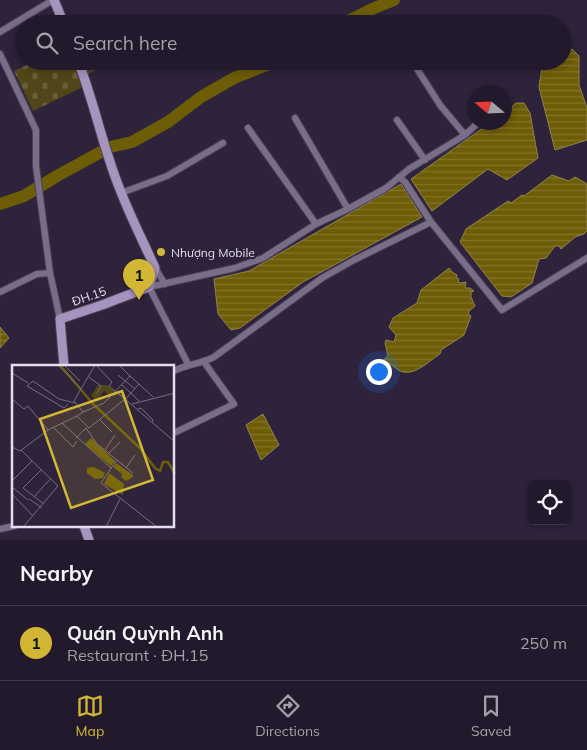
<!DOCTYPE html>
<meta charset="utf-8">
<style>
:root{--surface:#221a2c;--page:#2e2738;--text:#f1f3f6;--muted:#a2a1a9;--line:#3f3848;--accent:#d2b735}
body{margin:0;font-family:Mulish,sans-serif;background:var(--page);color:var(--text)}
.controls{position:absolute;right:15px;bottom:15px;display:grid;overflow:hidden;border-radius:8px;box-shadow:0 2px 8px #0003}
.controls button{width:45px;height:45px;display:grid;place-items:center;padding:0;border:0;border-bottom:1px solid var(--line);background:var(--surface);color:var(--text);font:25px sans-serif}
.compass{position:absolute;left:467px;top:85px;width:45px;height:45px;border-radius:50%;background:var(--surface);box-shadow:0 2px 8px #0003;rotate:289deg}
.you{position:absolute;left:378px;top:371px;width:18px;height:18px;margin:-12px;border:4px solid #fff;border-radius:50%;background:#1a73e8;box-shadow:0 0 0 8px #1a73e833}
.badge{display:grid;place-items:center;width:32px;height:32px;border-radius:50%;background:var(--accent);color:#111;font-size:16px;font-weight:700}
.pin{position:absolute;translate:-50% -41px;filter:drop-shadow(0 1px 2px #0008)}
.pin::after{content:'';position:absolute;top:26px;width:18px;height:15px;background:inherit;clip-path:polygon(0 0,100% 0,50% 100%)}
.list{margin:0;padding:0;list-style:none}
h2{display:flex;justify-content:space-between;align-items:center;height:65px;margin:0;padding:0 20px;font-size:21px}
h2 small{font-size:16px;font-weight:400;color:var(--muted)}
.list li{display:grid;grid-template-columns:32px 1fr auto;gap:15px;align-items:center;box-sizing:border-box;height:75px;padding:0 20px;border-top:1px solid var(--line)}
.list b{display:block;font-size:19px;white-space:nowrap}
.list p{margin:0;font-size:16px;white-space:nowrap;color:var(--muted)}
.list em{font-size:16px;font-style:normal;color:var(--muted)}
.icon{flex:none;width:28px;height:28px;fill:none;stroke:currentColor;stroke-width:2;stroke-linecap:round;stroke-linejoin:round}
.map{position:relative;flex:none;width:587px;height:540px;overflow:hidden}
.search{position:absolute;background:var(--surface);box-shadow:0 2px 8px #0003;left:15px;right:15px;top:15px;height:55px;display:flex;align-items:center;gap:12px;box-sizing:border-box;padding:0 18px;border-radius:28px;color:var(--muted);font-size:19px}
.sheet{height:140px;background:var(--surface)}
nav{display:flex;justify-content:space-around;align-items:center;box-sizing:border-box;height:70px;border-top:1px solid var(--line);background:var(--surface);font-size:14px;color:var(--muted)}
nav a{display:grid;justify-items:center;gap:2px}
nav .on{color:var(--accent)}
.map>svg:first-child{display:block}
</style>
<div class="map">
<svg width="587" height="540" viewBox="0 0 587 540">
<defs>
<pattern id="cemetery-stones" width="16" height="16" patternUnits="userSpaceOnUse" patternTransform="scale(1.25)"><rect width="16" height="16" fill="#504619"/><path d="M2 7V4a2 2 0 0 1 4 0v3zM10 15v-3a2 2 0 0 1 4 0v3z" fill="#69603b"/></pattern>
<pattern id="water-rules" width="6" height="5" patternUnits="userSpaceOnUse" patternTransform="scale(1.25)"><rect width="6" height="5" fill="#6d5d06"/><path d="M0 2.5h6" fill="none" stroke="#82742b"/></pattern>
</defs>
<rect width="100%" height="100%" fill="#2e233b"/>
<!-- cemetery -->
<path fill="url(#cemetery-stones)" d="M 36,61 L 73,61 L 85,86 L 33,111 L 14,71 Z
M 82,61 L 115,61 L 86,75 Z"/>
<!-- water -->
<path fill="url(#water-rules)" stroke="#90834b" d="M 572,49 L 579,56 L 579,85 L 587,108 L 587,140 L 555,150 L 539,87 L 543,61 L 563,61 L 563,52 Z
M 516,103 L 524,103 L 530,113 L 538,158 L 507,180 L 488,169 L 432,211 L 411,179 L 490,123 L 504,122 L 505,112 Z
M 552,175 L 569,181 L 575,177 L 587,184 L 587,231 L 584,234 L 575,237 L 561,249 L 559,246 L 555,246 L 546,258 L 539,259 L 532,283 L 511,297 L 502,296 L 460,242 L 466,229 L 508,201 L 511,203 L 522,195 L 524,196 Z
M 401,184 L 422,217 L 303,282 L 240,328 L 231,330 L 218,314 L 214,279 L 249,271 Z
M 449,268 L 452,272 L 457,275 L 456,277 L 459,279 L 458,282 L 461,283 L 466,282 L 465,288 L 470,288 L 474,291 L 471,292 L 471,297 L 475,306 L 469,311 L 468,314 L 471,316 L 464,335 L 441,350 L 440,354 C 429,361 414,377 400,371 C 394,368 390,362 383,360 L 388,356 L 385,343 L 386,340 L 394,342 L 396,335 L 389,327 L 393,318 L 417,303 L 421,290 Z
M 0,327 L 9,338 L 0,348 Z
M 263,414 L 279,445 L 261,460 L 246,425 Z"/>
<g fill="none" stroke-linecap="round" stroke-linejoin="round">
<!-- river -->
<path stroke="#6d5d06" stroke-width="12" d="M 342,24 L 372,9 L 394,0
M 0,204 L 24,196 L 57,176 L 110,147 L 132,142 L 168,122 L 201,97 L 234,78 L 277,61"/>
<defs>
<path id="street" d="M 0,32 L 53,0
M 0,54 L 36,130 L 36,166 L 50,273
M 412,61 L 440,105 L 465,135
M 504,102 L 505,102
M 295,118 L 348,209
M 397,120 L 425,160
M 248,128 L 316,224
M 399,177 L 405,182 L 431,222 L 502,310 L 587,258
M 121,193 L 167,176 L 223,143
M 155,268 L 165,284
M 0,292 L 37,274 L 50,273 L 60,319
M 188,364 L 149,287 L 235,268 L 263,258 L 316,224 L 348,209 L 386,188 L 409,169 L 465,135 L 479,122
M 174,371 C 187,364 201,364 214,357 L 322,278 L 354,260 L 431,222
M 174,433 L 234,404 L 204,362
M 0,529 L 14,526"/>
<path id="secondary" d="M 54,0 L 64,24
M 64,366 L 60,319 L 102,305 L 149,287 L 155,268 C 144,243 131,218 121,192 C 103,149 95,104 78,61
M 84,526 L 89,540"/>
</defs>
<!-- street casing -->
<use href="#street" stroke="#4b4157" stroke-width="8"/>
<!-- secondary casing -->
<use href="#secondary" stroke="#4b4157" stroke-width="11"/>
<!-- street -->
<use href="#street" stroke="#796d88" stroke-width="6"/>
<!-- secondary -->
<use href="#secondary" stroke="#a693be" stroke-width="9"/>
</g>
<!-- markers -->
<circle fill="#d2b735" stroke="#2e233b" stroke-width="2" cx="161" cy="252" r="5"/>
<g text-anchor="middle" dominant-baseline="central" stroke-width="4.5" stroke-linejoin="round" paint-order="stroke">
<!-- poi labels -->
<g font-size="12" fill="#e3dded" stroke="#2e233b" text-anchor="start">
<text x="171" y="252">Nhượng Mobile</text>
</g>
<!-- street labels -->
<g font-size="12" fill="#e3dded" stroke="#2e233b">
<text transform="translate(89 296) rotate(-19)">ĐH.15</text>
</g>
</g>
<!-- overview -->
<g transform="translate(12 365)">
<rect width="162" height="162" fill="#2e233b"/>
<path d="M 86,20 L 95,20 L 102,26 L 98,31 L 92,26 L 85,36 L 79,31 Z" fill="#504619"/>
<path d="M 79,73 L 103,96 L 99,101 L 73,79 ZM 104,98 L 121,110 L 121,112 L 114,116 L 109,112 L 110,109 L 101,102 ZM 82,102 L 93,108 L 91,113 L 83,114 L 75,108 L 75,103 ZM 97,108 L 112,119 L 111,130 L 92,119 Z" fill="#6d5d06"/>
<path fill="none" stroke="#6d5d06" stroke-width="2.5" d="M 48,0 L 81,39 L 128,83 L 143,103 L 148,106 L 151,97 L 156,97 L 163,109"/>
<path fill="none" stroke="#766d82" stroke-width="1" d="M 46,0 L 69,24M 52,0 L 68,16M 84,0 L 100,17 L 97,21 L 113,34M 0,8 L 16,18M 106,10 L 123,24M 77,12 L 89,21 L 85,28M 127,19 L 141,32M 110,20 L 119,28 L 127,19 L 118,11M 0,34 L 12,44 L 16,41 L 36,65M 114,34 L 119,28 L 127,36M 56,39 L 52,43 L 15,21 L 21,16 L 47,34 L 63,38M 120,39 L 163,28M 126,44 L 129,43 L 141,55 L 140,57M 71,47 L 92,38 L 118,11 L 107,0M 65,51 L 71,47 L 62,36 L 83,0M 88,55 L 100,67M 50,58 L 99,103M 42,63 L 61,82 L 65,76M 64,73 L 74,63 L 85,79 L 121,108M 0,82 L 8,86 L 36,65 L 65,51 L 77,63 L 113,34 L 163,77M 9,85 L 46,121 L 11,162M 93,85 L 103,70M 96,89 L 108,77M 104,96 L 89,118 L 145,162M 114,103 L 123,90M 29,105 L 11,123 L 32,139M 0,116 L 20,96M 0,122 L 16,135M 0,129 L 21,151M 22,132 L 39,113M 17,134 L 30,143M 94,162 L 108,134"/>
<path fill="#d2b735" fill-opacity="0.15" stroke="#d2b735" stroke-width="2.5" d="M 110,26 L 141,115 L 59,143 L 28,54 Z"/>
<rect width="162" height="162" fill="none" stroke="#e3dded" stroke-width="2.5"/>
</g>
</svg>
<div class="controls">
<button><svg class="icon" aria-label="locate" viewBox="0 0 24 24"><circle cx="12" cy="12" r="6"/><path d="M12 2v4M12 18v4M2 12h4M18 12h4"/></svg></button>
</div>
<svg class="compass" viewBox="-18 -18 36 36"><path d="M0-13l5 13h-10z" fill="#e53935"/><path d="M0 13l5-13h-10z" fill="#a2a1a9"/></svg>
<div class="you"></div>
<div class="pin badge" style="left:139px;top:300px">1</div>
<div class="search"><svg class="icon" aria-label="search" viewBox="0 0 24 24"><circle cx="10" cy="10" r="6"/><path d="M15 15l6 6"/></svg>Search here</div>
</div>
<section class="sheet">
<h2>Nearby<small></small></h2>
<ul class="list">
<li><span class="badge">1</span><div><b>Quán Quỳnh Anh</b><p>Restaurant · ĐH.15</p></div><em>250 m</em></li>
</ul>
</section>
<nav>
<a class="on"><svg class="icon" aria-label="map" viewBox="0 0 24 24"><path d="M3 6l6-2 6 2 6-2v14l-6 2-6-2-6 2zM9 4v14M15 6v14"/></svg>Map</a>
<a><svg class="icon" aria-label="directions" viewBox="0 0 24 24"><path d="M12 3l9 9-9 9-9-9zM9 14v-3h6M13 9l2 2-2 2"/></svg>Directions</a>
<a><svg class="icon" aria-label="saved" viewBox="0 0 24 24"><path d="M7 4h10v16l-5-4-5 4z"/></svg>Saved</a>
</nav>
